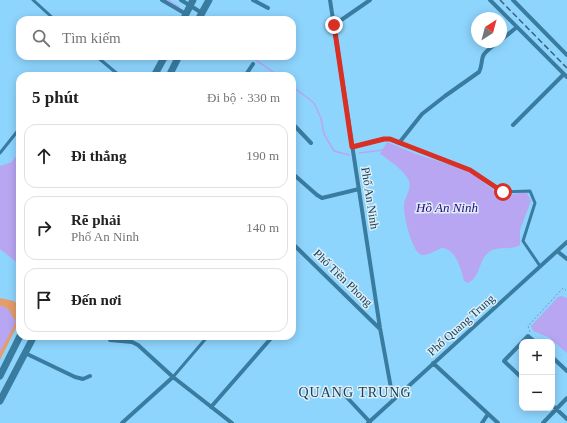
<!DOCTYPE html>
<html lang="vi">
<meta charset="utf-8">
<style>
:root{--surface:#fff;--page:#f2f2f2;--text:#202124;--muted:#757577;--line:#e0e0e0}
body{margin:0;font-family:"Times New Roman",serif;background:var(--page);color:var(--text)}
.controls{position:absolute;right:12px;bottom:12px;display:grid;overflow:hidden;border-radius:8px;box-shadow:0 2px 10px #0003}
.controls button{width:36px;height:36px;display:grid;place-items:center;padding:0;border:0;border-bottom:1px solid var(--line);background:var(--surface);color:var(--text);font:20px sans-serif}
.compass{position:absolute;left:471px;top:12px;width:36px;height:36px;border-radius:50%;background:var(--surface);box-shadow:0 2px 10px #0003;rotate:36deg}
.stop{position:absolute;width:12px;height:12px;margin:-9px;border:3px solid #d93025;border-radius:50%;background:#fff}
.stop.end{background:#d93025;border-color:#fff;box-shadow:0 1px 4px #0008}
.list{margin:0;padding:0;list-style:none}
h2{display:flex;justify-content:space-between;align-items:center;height:52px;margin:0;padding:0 16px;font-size:17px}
h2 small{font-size:13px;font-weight:400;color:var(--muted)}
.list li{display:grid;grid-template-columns:26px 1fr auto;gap:12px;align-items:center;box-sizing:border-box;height:64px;margin:0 8px 8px;padding:0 8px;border:1px solid var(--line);border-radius:12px}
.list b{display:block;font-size:15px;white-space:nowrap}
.list p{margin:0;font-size:13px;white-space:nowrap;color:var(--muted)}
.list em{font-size:13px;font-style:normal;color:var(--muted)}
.icon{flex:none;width:22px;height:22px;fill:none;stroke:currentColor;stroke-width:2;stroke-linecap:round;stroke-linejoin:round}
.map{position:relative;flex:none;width:567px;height:423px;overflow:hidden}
.search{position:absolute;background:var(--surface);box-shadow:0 2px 10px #0003;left:16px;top:16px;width:280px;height:44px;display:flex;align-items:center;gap:10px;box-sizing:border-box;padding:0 14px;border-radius:12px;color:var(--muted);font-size:15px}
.panel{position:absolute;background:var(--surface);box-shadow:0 2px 10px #0003;left:16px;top:72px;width:280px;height:268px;border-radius:12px}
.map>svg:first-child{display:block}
</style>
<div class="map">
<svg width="567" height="423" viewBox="0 0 567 423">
<rect width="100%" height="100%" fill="#8ed5fe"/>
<!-- green -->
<path fill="#e49d6c" d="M 0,298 L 14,301 L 20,307 L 20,320 L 0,360 Z"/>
<!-- water -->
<path fill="#b8a6f2" d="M 387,142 L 416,154 L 462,169 L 475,176 L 496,192 L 502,194 L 510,195 L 522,192 L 527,193 L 531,201 L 520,230 L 520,245 C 511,251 498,245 489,252 C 478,260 481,277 468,283 L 464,281 C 461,269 456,249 442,248 C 436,250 428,256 422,255 C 412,253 404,217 404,208 C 403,198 412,191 409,181 C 407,173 387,158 380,154 Z
M 15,157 L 20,160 L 20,265 L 0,249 L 0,166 L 12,162 Z
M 561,296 L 567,298 L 567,353 L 548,337 L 533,331 L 531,326 L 558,297 Z
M 0,305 L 8,309 L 16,322 L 0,352 Z"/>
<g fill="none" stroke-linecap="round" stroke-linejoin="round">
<!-- stream -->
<path stroke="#b8a6f2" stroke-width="1.5" d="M 168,0 L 179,7
M 250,56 L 279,76
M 292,86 L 314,103 L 321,118 L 324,134 L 334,151 L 349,155
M 359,153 L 383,150"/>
<!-- path -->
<path stroke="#669ebe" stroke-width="1" stroke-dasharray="2 2" stroke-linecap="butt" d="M 530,332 L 528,326 L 563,288 L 567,291"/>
<!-- service -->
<path stroke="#397ca0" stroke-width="3" d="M 33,0 L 55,20
M 96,56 L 120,76
M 399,143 L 470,170 L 503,192 L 530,191 L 535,203 L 523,241 L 540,266
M 0,153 L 20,128
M 173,377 L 208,336"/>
<!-- minor -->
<path stroke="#397ca0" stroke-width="4" d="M 162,0 L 186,14
M 181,0 L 202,13
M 253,0 L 268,8
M 330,0 L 380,328 L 393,399
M 490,0 L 567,77
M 513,0 L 567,55
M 334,25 L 370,0
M 501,40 L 517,27
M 245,76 L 253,64
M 292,123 L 311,143
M 513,125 L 564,74
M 352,147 L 384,139 L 390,139 L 399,143 L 422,114 L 445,96 L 479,72 C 482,67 481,62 483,56 C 486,50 494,46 498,42
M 292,173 L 317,195 L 322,198 L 359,189
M 292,243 L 379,328
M 557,251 L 567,259
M 110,340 L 132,342 L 138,345 L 173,377 L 232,423
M 25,353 L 75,377 L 83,379 L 90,376
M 552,357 L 567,371
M 433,363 L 498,423
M 522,378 L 504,361 L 528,336 L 535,342
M 341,391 L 370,422
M 552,405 L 567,419
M 211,407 L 273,336
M 122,423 L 173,377
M 368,423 L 567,242
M 482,423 L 488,414
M 543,423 L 567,398"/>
<!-- tertiary -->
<path stroke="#397ca0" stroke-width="7" d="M 183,20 L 193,0
M 198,20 L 209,0
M 154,76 L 165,56
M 169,76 L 179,56
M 0,376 L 20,336
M 0,401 L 34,336"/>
<!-- rail -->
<path stroke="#3a6279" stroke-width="1.5" stroke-dasharray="6 3" stroke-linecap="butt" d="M 500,0 L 567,68"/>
</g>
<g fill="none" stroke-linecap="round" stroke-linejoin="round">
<!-- route -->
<path stroke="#d93025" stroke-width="5" d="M 334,25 L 352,147 L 384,139 L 390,139 L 470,170 L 503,192"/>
</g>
<g text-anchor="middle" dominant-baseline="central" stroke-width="3" stroke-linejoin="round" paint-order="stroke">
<!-- street labels -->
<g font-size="12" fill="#203e4f" stroke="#daeffc">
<text transform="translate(370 198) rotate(81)">Phố An Ninh</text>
<text transform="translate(343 278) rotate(44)">Phố Tiền Phong</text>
<text transform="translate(461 325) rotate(-42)">Phố Quang Trung</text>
</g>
<!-- water labels -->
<g font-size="13" font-style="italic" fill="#380074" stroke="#daeffc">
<text x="447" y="207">Hồ An Ninh</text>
</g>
<!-- quarter labels -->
<g font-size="14" letter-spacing="1" fill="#203e4f" stroke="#daeffc">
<text x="355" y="392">QUANG TRUNG</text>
</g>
</g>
</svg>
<div class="controls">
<button>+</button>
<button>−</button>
</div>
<svg class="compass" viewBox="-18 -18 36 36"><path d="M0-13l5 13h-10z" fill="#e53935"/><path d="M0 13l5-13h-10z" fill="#757577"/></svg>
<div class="stop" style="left:503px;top:192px"></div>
<div class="stop end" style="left:334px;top:25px"></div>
<div class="search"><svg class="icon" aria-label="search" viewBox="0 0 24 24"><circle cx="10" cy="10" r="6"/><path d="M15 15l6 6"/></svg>Tìm kiếm</div>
<section class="panel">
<h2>5 phút<small>Đi bộ · 330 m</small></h2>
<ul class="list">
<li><svg class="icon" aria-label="ahead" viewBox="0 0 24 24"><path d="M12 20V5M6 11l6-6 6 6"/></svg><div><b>Đi thẳng</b></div><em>190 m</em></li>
<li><svg class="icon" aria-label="right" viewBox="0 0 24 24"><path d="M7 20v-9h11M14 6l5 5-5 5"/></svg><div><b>Rẽ phải</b><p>Phố An Ninh</p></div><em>140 m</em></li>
<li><svg class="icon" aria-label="arrive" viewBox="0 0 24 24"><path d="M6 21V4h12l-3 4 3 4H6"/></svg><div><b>Đến nơi</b></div></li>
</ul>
</section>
</div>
